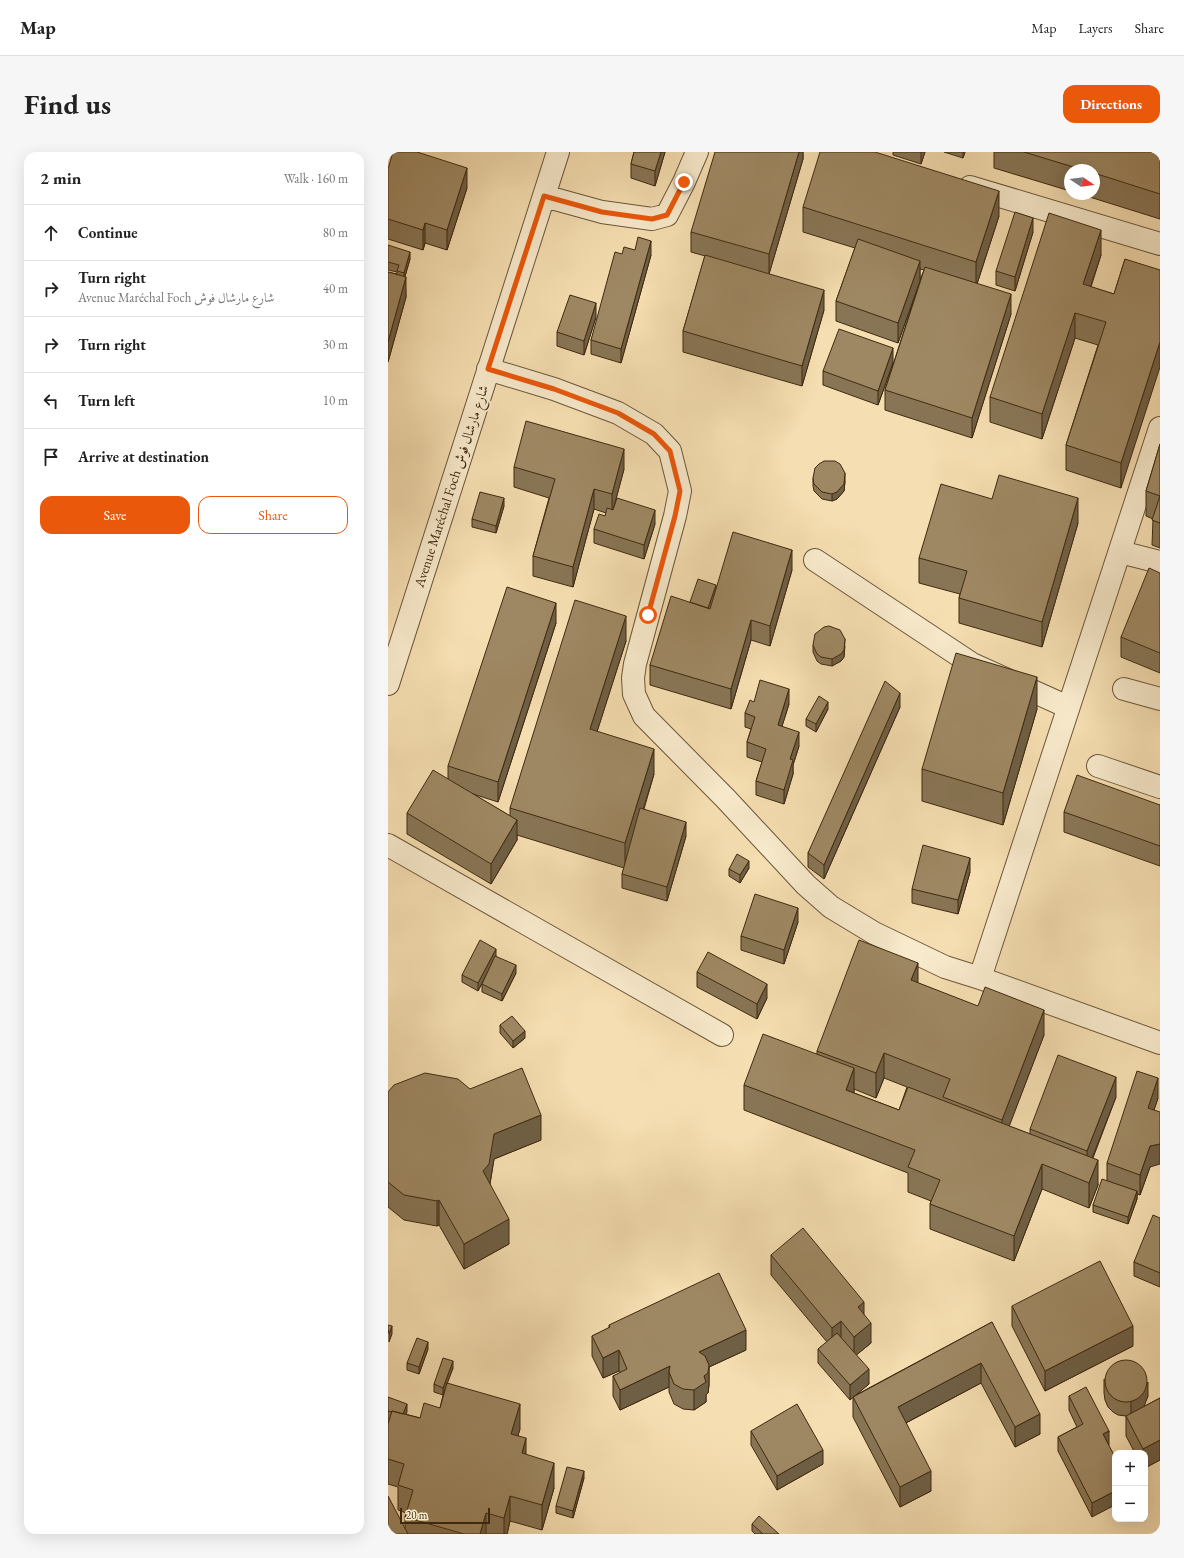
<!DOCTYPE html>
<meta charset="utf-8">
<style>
:root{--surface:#fff;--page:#f6f6f6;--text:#222;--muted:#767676;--line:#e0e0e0;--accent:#ea580c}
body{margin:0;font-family:"EB Garamond",Amiri,serif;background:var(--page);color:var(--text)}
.controls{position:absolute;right:12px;bottom:12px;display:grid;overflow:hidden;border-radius:8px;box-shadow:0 4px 16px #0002}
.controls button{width:36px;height:36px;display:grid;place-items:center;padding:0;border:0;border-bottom:1px solid var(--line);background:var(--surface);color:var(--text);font:20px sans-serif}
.compass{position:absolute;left:676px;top:12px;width:36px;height:36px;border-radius:50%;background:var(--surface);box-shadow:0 4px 16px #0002;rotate:103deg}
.scale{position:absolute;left:12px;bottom:10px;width:90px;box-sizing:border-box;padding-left:4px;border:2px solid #3f2a0f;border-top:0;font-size:11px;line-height:14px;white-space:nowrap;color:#3f2a0f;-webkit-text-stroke:3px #f8eacc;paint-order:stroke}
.stop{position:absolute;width:12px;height:12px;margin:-9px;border:3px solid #ea580c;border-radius:50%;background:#fff}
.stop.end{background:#ea580c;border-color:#fff;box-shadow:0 1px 4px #0008}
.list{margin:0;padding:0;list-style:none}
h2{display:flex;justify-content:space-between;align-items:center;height:52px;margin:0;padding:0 16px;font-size:17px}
h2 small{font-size:13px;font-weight:400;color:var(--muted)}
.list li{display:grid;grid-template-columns:26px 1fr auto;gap:12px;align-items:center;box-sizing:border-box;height:56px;padding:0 16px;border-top:1px solid var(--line)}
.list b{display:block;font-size:15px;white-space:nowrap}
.list p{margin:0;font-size:13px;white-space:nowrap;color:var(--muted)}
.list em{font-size:13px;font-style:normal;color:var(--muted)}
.actions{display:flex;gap:8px;padding:12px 16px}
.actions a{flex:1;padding:9px 0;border:1px solid var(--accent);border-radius:12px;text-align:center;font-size:14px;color:var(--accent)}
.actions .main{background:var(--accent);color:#fff}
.icon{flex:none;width:22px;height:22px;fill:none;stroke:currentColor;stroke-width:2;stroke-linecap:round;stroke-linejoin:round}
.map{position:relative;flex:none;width:772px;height:1382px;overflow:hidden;border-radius:12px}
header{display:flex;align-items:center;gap:24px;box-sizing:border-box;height:56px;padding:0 20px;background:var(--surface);border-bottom:1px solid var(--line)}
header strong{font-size:19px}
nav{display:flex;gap:22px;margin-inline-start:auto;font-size:14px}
.intro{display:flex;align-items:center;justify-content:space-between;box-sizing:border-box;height:96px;padding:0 24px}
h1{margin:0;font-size:28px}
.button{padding:10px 18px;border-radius:12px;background:var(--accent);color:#fff;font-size:14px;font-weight:700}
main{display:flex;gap:24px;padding:0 24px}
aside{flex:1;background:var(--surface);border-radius:12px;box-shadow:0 4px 16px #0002}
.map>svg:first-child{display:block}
</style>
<header>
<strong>Map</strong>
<nav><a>Map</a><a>Layers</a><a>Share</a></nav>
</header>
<div class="intro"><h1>Find us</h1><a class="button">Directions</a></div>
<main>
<aside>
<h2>2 min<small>Walk · 160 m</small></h2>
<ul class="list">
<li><svg class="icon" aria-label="ahead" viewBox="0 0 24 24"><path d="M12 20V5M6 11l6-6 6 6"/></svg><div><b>Continue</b></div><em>80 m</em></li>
<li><svg class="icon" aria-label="right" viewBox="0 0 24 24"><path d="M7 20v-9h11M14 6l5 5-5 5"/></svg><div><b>Turn right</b><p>Avenue Maréchal Foch شارع مارشال فوش</p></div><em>40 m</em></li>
<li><svg class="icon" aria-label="right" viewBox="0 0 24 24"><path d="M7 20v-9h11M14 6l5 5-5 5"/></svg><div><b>Turn right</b></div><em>30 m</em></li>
<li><svg class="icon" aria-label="left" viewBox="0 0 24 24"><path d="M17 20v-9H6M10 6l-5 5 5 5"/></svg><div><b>Turn left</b></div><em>10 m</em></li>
<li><svg class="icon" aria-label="arrive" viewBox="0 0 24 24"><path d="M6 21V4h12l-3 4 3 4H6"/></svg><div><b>Arrive at destination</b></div></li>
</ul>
<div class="actions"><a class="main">Save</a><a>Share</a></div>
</aside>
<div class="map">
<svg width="772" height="1382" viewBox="0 0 772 1382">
<rect width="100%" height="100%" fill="#f5deb1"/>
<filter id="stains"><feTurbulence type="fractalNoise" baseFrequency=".005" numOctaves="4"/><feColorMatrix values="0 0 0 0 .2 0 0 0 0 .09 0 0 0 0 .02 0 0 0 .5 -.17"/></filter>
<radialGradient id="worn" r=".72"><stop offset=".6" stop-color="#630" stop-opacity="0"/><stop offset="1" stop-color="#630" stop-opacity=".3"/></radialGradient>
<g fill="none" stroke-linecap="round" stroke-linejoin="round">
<defs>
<path id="minor" d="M 582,35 L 772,92
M 156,44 L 214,60 L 264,67 L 279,63 L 296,30 L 309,0
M 100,217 L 166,237 L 230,261 L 266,282 L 282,299 L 292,339 L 287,364 L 247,512 L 245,526 L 246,542 L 256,564 L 338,647 L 418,733 L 443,755 L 486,781 L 557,815 L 592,826 L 772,276
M 732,400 L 772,410
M 427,408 L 584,512 L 680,555
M 0,532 L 170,0
M 736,537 L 772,547
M 710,614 L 772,635
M 0,693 L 334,883
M 592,826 L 772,891"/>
</defs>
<!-- minor casing -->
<use href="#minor" stroke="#6c5738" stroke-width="24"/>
<!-- minor -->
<use href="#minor" stroke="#f8eacc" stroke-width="22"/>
</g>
<!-- wall -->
<path fill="#887555" stroke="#3f2a0f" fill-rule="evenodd" d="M 246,0 L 277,0 L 267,34 L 243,26 L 243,12 Z
M 415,0 L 415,7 L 381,122 L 436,158 L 414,234 L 295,200 L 295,179 L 317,104 L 303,100 L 303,80 Z
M 505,0 L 537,0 L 533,12 L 505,3 Z
M 556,0 L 577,0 L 575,6 Z
M 606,0 L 772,0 L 772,67 L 692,42 L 706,42 L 706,18 L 682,18 L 682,39 L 606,16 Z
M 0,17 L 79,36 L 59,98 L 37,91 L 35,98 L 0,87 Z
M 415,55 L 611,64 L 589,132 L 623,162 L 584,286 L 497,258 L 497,238 L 530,135 L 510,191 L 448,169 L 448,149 L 467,96 L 415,80 ZM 532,117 L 536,118 L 532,128 Z
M 645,80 L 627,139 L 608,133 L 608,119 Z
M 0,93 L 22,107 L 17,124 L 18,145 L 0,210 L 0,120 L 9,122 L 9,120 L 0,118 Z
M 234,102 L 263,103 L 233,211 L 203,202 L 203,188 Z
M 713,103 L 703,135 L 726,142 L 737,107 L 733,336 L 678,318 L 678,293 L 710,193 L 687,186 L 654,287 L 602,270 L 602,245 Z
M 208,165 L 196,203 L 169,194 L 169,180 Z
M 505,211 L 490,253 L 435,233 L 435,219 Z
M 772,292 L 772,396 L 764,393 L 765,367 L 758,364 L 758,339 Z
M 126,315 L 236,317 L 225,358 L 267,372 L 256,407 L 206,391 L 206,377 L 217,364 L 218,361 L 206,357 L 185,435 L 145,424 L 145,404 L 161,346 L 126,335 Z
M 425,326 L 457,329 L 456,339 L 449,347 L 444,349 L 434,347 L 426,339 L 425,334 Z
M 116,354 L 108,381 L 84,375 L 84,367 Z
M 690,371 L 654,495 L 571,471 L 571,446 L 572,442 L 531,431 L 531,406 Z
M 404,418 L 382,494 L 363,488 L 343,557 L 262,533 L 262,513 L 302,450 L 328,437 Z
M 772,421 L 772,521 L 733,505 L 733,485 Z
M 168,471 L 110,650 L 85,642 L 122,664 L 122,656 L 238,489 L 209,579 L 266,622 L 256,657 L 298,684 L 279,749 L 234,736 L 234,722 L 236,716 L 129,683 L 129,688 L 103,732 L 19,682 L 19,661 L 60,627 L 60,614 Z
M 425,493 L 457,494 L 456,505 L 453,509 L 444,514 L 433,512 L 429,509 L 425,500 Z
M 366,550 L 401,552 L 394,574 L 411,594 L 405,613 L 405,622 L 396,652 L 368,643 L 368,629 L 374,610 L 359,605 L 359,590 L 363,577 L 357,575 L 357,561 Z
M 512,555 L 436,727 L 420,715 L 420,701 Z
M 440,557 L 428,580 L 418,574 L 418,567 Z
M 649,557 L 615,673 L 534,649 L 534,617 Z
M 772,653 L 772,714 L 676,680 L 676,660 Z
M 361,716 L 352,731 L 341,724 L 341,717 Z
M 582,720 L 570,762 L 524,751 L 524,737 Z
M 410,770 L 396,812 L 353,798 L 353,784 Z
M 108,804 L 128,821 L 114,849 L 94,840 L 94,832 L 98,824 L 90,839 L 74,830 L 74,823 Z
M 309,820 L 379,846 L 369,867 L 309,835 Z
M 530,831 L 656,883 L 621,974 L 642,982 L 642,977 L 728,945 L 705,1006 L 710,1033 L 701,1056 L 654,1037 L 626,1109 L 542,1077 L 542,1052 L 543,1049 L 520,1040 L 520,1021 L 356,958 L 356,933 L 429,902 L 429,899 ZM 496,926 L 519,935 L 511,958 L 466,941 L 466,937 L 488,946 Z
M 112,873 L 137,886 L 125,896 L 112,881 Z
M 82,937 L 153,988 L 106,1007 L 102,1032 L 121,1092 L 76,1117 L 51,1073 L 49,1074 L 16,1068 L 0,1055 L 0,940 Z
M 770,946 L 766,958 L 762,1015 L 752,1043 L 749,1042 L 749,1047 L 740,1072 L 705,1060 L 705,1053 L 719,1029 L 719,1011 Z
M 772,1066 L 772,1135 L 746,1124 L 746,1110 Z
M 383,1103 L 476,1163 L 483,1191 L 468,1203 L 481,1232 L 466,1244 L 604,1170 L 652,1282 L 627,1295 L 593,1231 L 518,1271 L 543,1339 L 512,1355 L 465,1265 L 465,1245 L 462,1248 L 430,1211 L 430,1197 L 439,1190 L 383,1123 Z
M 624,1154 L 745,1194 L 657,1239 L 624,1174 Z
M 221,1173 L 358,1198 L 321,1215 L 321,1233 L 320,1241 L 318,1243 L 318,1250 L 306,1258 L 295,1257 L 286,1252 L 281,1240 L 281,1235 L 232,1258 L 225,1244 L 225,1224 L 232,1221 L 231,1219 L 215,1226 L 204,1204 L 204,1184 L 221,1176 Z
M 40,1197 L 31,1222 L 19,1218 L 19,1211 Z
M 65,1216 L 59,1231 L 132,1277 L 130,1283 L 138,1303 L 166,1336 L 154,1378 L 122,1369 L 119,1382 L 0,1382 L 17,1377 L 17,1365 L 18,1361 L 10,1358 L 10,1335 L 0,1332 L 0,1272 L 1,1267 L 0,1266 L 0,1245 L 19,1260 L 17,1262 L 32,1266 L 52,1256 L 55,1243 L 46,1240 L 46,1232 Z
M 716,1227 L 760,1244 L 755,1255 L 772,1246 L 772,1308 L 757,1316 L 757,1301 L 747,1301 L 738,1284 L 738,1264 L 730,1263 L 725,1260 L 720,1255 L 717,1248 L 716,1241 Z
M 681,1244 L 721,1279 L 704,1365 L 670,1299 L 670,1285 L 689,1275 L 681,1258 Z
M 363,1279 L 435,1312 L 389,1338 L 363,1293 Z
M 196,1326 L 185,1366 L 168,1361 L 168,1354 Z
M 364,1372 L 391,1382 L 367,1382 L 364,1379 Z"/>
<!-- shaded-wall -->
<path fill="#6f5f45" stroke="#3f2a0f" d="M 273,0 L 277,0 L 267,34 L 267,19 Z
M 411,0 L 415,0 L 415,7 L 381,122 L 381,102 Z
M 533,0 L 537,0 L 533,12 Z
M 575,0 L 577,0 L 575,6 Z
M 79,16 L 79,36 L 59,98 L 59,78 Z
M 611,39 L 611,64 L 588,135 L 588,110 Z
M 645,66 L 645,80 L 627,139 L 627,125 Z
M 37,71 L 37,91 L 35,98 L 35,78 Z
M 713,78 L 713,103 L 695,157 L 695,132 Z
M 263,89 L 263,103 L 233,211 L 233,197 Z
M 22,100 L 22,107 L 16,128 L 16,121 Z
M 532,109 L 532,129 L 510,191 L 510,171 Z
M 18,125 L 18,145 L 0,210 L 0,190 Z
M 436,138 L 436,158 L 414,234 L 414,214 Z
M 623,142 L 623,162 L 584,286 L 584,266 Z
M 208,151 L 208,165 L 196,203 L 196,189 Z
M 687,161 L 687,186 L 654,287 L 654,262 Z
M 772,190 L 772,215 L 733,336 L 733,311 Z
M 505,196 L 505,211 L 490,253 L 490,239 Z
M 236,297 L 236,317 L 224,362 L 224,342 Z
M 457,321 L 457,329 L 456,339 L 449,347 L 444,349 L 444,342 Z
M 206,337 L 206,357 L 185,435 L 185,415 Z
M 116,346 L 116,354 L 108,381 L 108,374 Z
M 690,346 L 690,371 L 654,495 L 654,470 Z
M 267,358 L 267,372 L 256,407 L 256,393 Z
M 404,398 L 404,418 L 382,494 L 382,474 Z
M 328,433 L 328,440 L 318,470 L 318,462 Z
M 168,451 L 168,471 L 110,650 L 110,630 Z
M 238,464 L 238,489 L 202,602 L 202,577 Z
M 363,468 L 363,488 L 343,557 L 343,537 Z
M 457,487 L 456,505 L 453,509 L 444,514 L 444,507 Z
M 649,525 L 649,557 L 615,673 L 615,641 Z
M 401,537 L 401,552 L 390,587 L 390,573 Z
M 512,541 L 512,555 L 436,727 L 436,713 Z
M 440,550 L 440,557 L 428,580 L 428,572 Z
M 411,580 L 411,594 L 405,613 L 405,622 L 396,652 L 396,638 L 402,607 Z
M 266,597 L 266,622 L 237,716 L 237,691 Z
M 129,668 L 129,688 L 103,732 L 103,712 Z
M 298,670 L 298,684 L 279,749 L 279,735 Z
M 582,706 L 582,720 L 570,762 L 570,748 Z
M 361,709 L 361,716 L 352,731 L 352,723 Z
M 410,756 L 410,770 L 396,812 L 396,798 Z
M 108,797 L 108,804 L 90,839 L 90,831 Z
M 530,811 L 530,836 L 523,828 Z
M 128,813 L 128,821 L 114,849 L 114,842 Z
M 379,832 L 379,846 L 369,867 L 369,852 Z
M 656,858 L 656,883 L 614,993 L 614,968 Z
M 137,879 L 137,886 L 125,896 L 125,889 Z
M 496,901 L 496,926 L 488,946 L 488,921 Z
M 466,916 L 466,941 L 458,938 Z
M 728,925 L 728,945 L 699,1019 L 699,999 Z
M 770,926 L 770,946 L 760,976 L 760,956 Z
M 153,963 L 153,988 L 106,1007 L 101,1037 L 95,1019 L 106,982 Z
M 772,992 L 772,1012 L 762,1015 L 752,1043 L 752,1023 L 762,994 Z
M 710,1008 L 710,1033 L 701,1056 L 701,1031 Z
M 654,1012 L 654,1037 L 626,1109 L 626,1084 Z
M 749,1039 L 749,1047 L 740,1072 L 740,1065 Z
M 51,1048 L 51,1073 L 49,1074 L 49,1049 Z
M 121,1067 L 121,1092 L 76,1117 L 76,1092 Z
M 476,1150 L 476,1170 L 470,1155 Z
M 453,1169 L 453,1189 L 444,1196 L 444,1176 Z
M 483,1171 L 483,1191 L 466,1205 L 466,1185 Z
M 4,1174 L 4,1182 L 1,1190 L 1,1182 Z
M 745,1174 L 745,1194 L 657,1239 L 657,1219 Z
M 358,1178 L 358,1198 L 321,1215 L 321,1233 L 320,1241 L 318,1243 L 318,1250 L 306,1258 L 306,1238 L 316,1224 L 311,1200 Z
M 40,1190 L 40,1197 L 31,1222 L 31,1215 Z
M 231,1198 L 231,1219 L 215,1226 L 215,1206 Z
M 65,1209 L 65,1216 L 55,1243 L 55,1236 Z
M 593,1211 L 593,1231 L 510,1275 L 510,1255 Z
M 282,1214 L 281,1220 L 281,1235 L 232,1258 L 232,1238 Z
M 481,1217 L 481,1232 L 462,1248 L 462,1233 Z
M 760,1230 L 760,1244 L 755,1257 L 743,1264 L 743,1250 Z
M 19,1252 L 19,1260 L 14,1272 L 14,1264 Z
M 132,1252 L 132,1277 L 123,1307 L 123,1282 Z
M 652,1262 L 652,1282 L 627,1295 L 627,1275 Z
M 721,1279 L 721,1293 L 715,1282 Z
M 138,1286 L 138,1311 L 134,1301 Z
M 772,1288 L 772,1308 L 757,1316 L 757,1301 L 755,1301 L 755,1297 Z
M 435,1298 L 435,1312 L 389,1338 L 389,1324 Z
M 166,1311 L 166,1336 L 154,1378 L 154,1353 Z
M 196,1319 L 196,1326 L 185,1366 L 185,1359 Z
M 543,1319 L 543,1339 L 512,1355 L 512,1335 Z
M 727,1339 L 727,1353 L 704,1365 L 704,1351 Z
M 122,1344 L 122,1369 L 119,1382 L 116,1382 L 116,1366 Z
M 98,1361 L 98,1382 L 92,1382 Z"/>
<!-- building -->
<path fill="#9e8863" stroke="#3f2a0f" d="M 5,0 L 29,0 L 79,16 L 59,78 L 37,71 L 35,78 L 0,67 L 0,17 Z
M 246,0 L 273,0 L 267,19 L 243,12 Z
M 327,0 L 411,0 L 381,102 L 303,80 Z
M 432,0 L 487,0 L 611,39 L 588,110 L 415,55 Z
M 636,0 L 772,0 L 772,42 L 706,21 L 706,18 L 695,18 Z
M 627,60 L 645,66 L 627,125 L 608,119 Z
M 661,61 L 713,78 L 695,132 L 726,142 L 737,107 L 772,118 L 772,190 L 733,311 L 678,293 L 718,170 L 687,161 L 654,262 L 602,245 Z
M 250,85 L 263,89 L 233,197 L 203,188 L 227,100 L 234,102 L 236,95 L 247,98 Z
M 470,87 L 532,109 L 510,171 L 448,149 Z
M 0,93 L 22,100 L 16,121 L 9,119 L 11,113 L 0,110 Z
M 317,103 L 436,138 L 414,214 L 295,179 Z
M 537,115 L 623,142 L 584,266 L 497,238 Z
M 0,120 L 18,125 L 0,190 Z
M 182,143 L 208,151 L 196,189 L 169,180 Z
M 451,177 L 505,196 L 490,239 L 435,219 Z
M 138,269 L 236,297 L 224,342 L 206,337 L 185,415 L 145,404 L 167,327 L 126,315 Z
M 772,292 L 772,344 L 758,339 Z
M 436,309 L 447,309 L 452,312 L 457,321 L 456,332 L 449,340 L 444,342 L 434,340 L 426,332 L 425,326 L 427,316 L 431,312 Z
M 611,323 L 690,346 L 654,470 L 571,446 L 579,419 L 531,406 L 553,332 L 604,347 Z
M 92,340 L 116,346 L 108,374 L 84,367 Z
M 772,344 L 772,371 L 764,368 Z
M 229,346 L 267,358 L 256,393 L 206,377 L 211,362 L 217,364 L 219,356 L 225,358 Z
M 345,380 L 404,398 L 382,474 L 363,468 L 343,537 L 262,513 L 283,444 L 322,457 Z
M 761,416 L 772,421 L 772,501 L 733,485 Z
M 310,427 L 328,433 L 320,456 L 302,450 Z
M 119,435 L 168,451 L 110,630 L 60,614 Z
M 187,448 L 238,464 L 202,577 L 266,597 L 237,691 L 122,656 Z
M 441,474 L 452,478 L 457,487 L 456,498 L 453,502 L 444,507 L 433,505 L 429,502 L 425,493 L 427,482 L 436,475 Z
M 568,501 L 649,525 L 615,641 L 534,617 Z
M 372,528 L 401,537 L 390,573 L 411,580 L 402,607 L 405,608 L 396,638 L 368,629 L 378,597 L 359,590 L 367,565 L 357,561 L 362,548 L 366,550 Z
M 497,529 L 512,541 L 436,713 L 420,701 Z
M 431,544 L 440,550 L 428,572 L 418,567 Z
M 45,618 L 129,668 L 103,712 L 19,661 Z
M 689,623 L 772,653 L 772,694 L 676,660 Z
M 252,656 L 298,670 L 279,735 L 234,722 Z
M 535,693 L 582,706 L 570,748 L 524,737 Z
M 349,702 L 361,709 L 352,723 L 341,717 Z
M 367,742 L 410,756 L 396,798 L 353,784 Z
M 92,788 L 108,797 L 90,831 L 74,823 Z
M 471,788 L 530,811 L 523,828 L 590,854 L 597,835 L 656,858 L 614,968 L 555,945 L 562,927 L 496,901 L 488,921 L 429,899 Z
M 320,800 L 379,832 L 369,852 L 309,820 Z
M 107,804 L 128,813 L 114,842 L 94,832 Z
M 124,864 L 137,879 L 125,889 L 112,873 Z
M 375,882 L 466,916 L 458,938 L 511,958 L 520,935 L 710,1008 L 701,1031 L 654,1012 L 626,1084 L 542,1052 L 552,1028 L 520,1015 L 527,998 L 356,933 Z
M 670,903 L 728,925 L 699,999 L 642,977 Z
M 134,916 L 153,963 L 106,982 L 101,1012 L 95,1019 L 121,1067 L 76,1092 L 51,1048 L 49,1049 L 16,1043 L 0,1030 L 0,940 L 6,933 L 37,921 L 70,927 L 82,937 Z
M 749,919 L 770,926 L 760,956 L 772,960 L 772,992 L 762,994 L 752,1023 L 719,1011 Z
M 714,1027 L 749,1039 L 740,1065 L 705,1053 Z
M 765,1063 L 772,1066 L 772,1121 L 746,1110 Z
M 415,1076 L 476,1150 L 470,1155 L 483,1171 L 466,1185 L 453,1169 L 444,1176 L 383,1103 Z
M 712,1109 L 745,1174 L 657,1219 L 624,1154 Z
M 331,1121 L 358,1178 L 311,1200 L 317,1204 L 321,1213 L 320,1221 L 316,1224 L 318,1230 L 306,1238 L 295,1237 L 286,1232 L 281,1220 L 282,1214 L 232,1238 L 225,1224 L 239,1217 L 231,1198 L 215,1206 L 204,1184 L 222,1175 L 221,1173 Z
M 604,1170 L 652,1262 L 627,1275 L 593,1211 L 510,1255 L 543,1319 L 512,1335 L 465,1245 Z
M 0,1173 L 4,1174 L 1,1182 L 0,1177 Z
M 449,1181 L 481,1217 L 462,1233 L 430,1197 Z
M 29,1186 L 40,1190 L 31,1215 L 19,1211 Z
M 55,1206 L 65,1209 L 55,1236 L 46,1232 Z
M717 1229a21 21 0 1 1 42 0a21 21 0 1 1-42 0Z
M 59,1231 L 132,1252 L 123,1282 L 138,1286 L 134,1301 L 166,1311 L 154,1353 L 122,1344 L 116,1366 L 98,1361 L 92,1382 L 76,1382 L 17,1365 L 25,1338 L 10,1333 L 16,1312 L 0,1307 L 0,1272 L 4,1259 L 32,1266 L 36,1251 L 52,1256 Z
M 698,1235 L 721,1279 L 715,1282 L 727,1305 L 727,1339 L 704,1351 L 670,1285 L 695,1272 L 681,1244 Z
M 0,1245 L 19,1252 L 15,1262 L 4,1259 L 3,1260 L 0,1259 Z
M 772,1246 L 772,1288 L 755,1297 L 738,1264 Z
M 409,1252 L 435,1298 L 389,1324 L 363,1279 Z
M 179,1315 L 196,1319 L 185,1359 L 168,1354 Z
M 0,1344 L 20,1382 L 0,1382 Z
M 371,1364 L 391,1382 L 375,1382 L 364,1372 Z"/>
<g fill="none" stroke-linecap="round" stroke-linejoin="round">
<!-- route -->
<path stroke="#ea580c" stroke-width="5" d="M 260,463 L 287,364 L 292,339 L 282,299 L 266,282 L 230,261 L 166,237 L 100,217 L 156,44 L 214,60 L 264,67 L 279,63 L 296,30"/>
</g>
<g text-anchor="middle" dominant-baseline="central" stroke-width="4" stroke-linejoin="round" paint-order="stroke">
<!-- street labels -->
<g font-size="14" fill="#3f2a0f" stroke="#f8eacc">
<text transform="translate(63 334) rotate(-72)">Avenue Maréchal Foch شارع مارشال فوش</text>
</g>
</g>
<rect width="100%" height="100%" filter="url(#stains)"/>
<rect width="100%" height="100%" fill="url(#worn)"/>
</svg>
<div class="controls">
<button>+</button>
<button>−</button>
</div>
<svg class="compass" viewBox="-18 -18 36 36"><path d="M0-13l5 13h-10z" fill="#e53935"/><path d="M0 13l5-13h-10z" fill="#767676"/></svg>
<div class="scale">20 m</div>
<div class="stop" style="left:260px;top:463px"></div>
<div class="stop end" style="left:296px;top:30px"></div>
</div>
</main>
